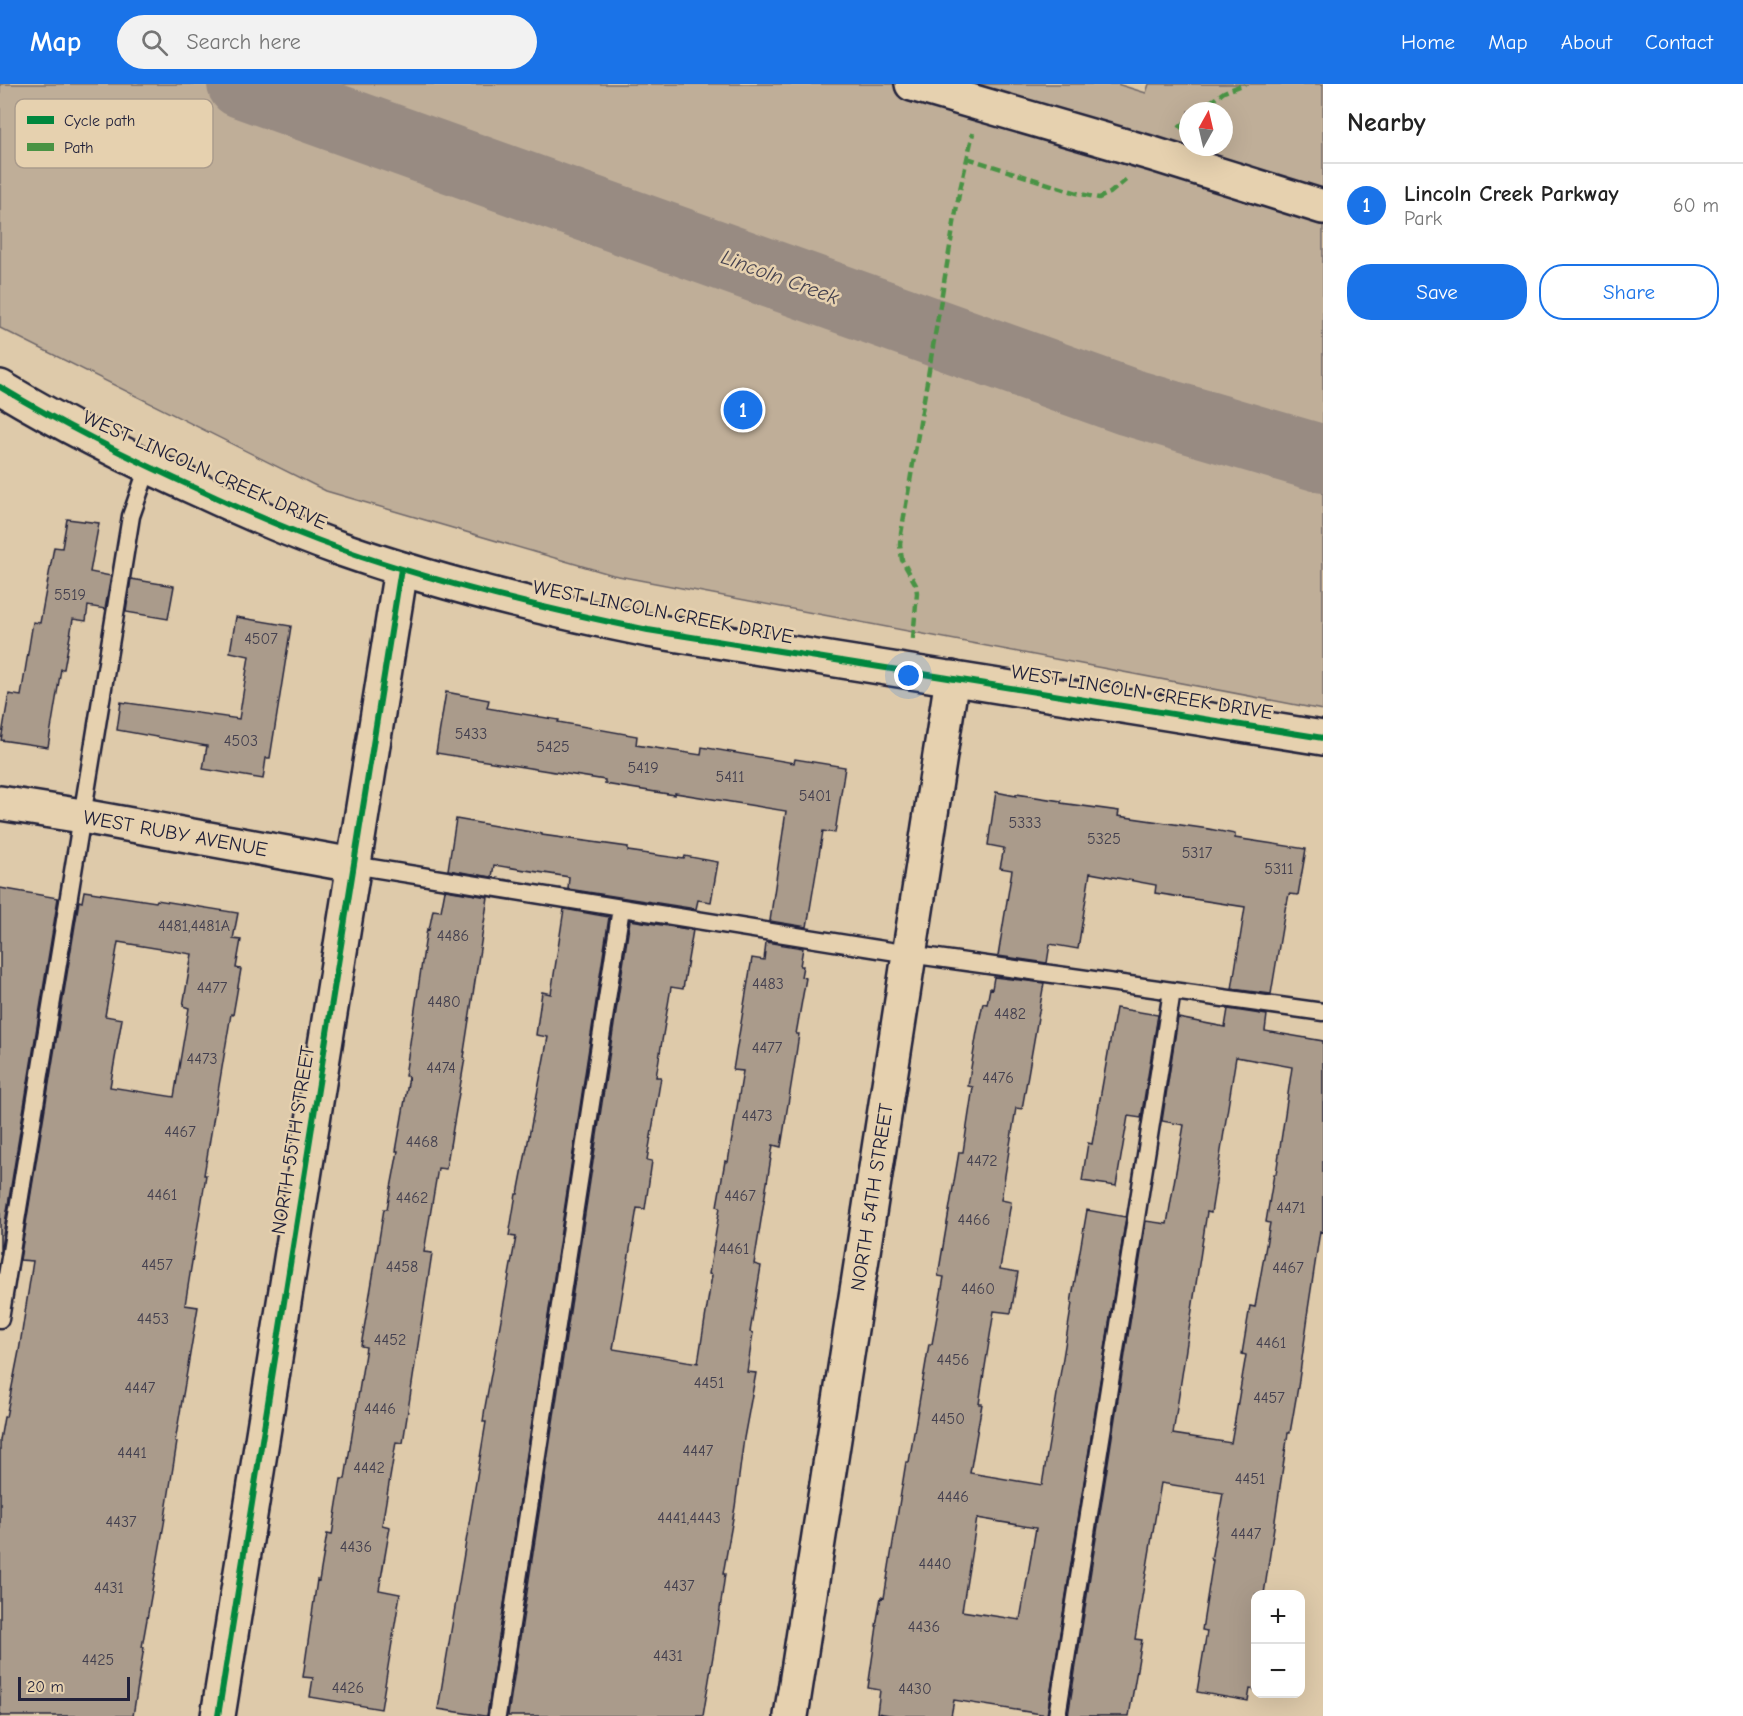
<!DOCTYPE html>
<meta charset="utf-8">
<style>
:root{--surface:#fff;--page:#f2f2f2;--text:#222;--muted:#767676;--line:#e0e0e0;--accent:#1a73e8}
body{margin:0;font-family:"Comic Neue",sans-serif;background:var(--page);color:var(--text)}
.controls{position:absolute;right:18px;bottom:18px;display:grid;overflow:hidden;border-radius:12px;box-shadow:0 6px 24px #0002}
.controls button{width:54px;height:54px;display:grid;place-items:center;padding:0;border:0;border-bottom:2px solid var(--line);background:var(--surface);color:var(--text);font:30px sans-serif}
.compass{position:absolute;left:1179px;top:18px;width:54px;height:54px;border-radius:50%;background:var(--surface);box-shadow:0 6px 24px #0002;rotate:8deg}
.scale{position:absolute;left:18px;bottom:15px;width:112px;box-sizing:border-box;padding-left:6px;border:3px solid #22223b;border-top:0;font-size:16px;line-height:21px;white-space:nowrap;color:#22223b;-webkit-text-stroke:4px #e6d1af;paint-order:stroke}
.you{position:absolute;left:909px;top:592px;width:21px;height:21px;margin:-15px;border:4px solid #fff;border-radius:50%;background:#1a73e8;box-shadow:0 0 0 9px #1a73e833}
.badge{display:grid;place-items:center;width:39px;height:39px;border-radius:50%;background:var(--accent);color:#fff;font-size:20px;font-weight:700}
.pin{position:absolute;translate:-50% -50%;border:3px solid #fff;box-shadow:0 2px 6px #0006}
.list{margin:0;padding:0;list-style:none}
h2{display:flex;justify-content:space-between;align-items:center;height:78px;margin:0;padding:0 24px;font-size:26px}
h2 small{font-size:20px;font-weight:400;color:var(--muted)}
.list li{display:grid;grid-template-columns:39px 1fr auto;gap:18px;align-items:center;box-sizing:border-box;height:84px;padding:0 24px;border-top:2px solid var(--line)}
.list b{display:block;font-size:22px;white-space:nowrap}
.list p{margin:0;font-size:20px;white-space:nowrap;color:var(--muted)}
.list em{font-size:20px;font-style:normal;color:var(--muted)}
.actions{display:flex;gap:12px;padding:18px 24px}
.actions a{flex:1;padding:14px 0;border:2px solid var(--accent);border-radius:24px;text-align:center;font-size:21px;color:var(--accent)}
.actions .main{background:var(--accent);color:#fff}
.icon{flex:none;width:33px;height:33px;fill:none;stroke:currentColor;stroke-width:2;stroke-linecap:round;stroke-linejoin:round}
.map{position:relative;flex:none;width:1323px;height:1632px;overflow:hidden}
header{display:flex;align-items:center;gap:36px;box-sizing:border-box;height:84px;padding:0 30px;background:var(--accent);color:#fff}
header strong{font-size:28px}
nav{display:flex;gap:33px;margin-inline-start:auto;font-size:21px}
.search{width:420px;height:54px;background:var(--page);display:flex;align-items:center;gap:15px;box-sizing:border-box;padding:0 21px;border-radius:33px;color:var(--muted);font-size:22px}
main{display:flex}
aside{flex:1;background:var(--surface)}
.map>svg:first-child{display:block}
</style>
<header>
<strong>Map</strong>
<div class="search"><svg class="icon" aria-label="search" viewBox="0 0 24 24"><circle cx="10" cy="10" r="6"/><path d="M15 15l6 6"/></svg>Search here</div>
<nav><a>Home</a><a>Map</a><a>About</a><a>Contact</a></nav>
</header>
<main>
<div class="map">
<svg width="1323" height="1632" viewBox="0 0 1323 1632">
<rect width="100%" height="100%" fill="#decaaa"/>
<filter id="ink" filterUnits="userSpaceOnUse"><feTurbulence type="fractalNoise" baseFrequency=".0167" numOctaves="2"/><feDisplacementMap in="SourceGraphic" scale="12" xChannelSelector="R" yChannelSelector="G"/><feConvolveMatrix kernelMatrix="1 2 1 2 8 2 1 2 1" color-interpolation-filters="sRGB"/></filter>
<g filter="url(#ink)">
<!-- green -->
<path fill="#bfae98" stroke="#70686a" stroke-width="1.5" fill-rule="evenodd" d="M 0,0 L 1117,0 L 1146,9 L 1149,0 L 1323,0 L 1323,626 L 613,491 L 326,407 L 0,244 ZM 1188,27 L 1224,27 L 1224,63 L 1188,63 Z"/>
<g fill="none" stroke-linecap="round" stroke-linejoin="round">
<!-- river -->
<path stroke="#988b82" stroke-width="68" d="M 241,0 L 1129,318 L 1323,375"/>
</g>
<!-- building -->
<path fill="#aa9b8b" stroke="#22223b" stroke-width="1.5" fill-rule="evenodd" d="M 67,435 L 99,439 L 90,488 L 111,492 L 105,525 L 88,522 L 86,537 L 73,535 L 64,585 L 61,585 L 48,663 L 1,656 L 9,610 L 21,612 L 33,538 L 40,539 L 54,463 L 62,464 Z
M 131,495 L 174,502 L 168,535 L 126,528 Z
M 236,533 L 291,542 L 270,674 L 266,674 L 263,695 L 203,685 L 207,662 L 117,646 L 121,618 L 239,635 L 249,572 L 230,568 Z
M 446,608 L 489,616 L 487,624 L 559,636 L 558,638 L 637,652 L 636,661 L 701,671 L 702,663 L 794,679 L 795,675 L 845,683 L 835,749 L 823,747 L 807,843 L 770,837 L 786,727 L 675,709 L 675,711 L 605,700 L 605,696 L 436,669 Z
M 996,708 L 1016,712 L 1016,710 L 1061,717 L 1061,719 L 1119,727 L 1118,732 L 1209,745 L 1235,750 L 1235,754 L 1306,765 L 1298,811 L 1289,810 L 1287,820 L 1286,820 L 1271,910 L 1232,905 L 1245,823 L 1155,809 L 1156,801 L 1090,789 L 1078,865 L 1050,860 L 1047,879 L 998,872 L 1012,786 L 1000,784 L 1004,764 L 988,761 Z
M 456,735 L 542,750 L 542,751 L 628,763 L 628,767 L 684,775 L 685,772 L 718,778 L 711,818 L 698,816 L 696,825 L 568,805 L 569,793 L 494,781 L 492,793 L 448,786 Z
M 0,804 L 58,814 L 0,1170 Z
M 445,806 L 488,813 L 464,968 L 465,968 L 464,973 L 465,974 L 446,1085 L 438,1084 L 424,1168 L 432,1169 L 403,1359 L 396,1358 L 382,1441 L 390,1443 L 379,1506 L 400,1510 L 381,1625 L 310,1613 L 313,1594 L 303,1593 L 317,1496 L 319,1497 L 327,1450 L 332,1451 L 341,1395 L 345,1395 L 366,1263 L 361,1262 L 372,1198 L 384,1125 L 387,1125 L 398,1067 L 396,1067 L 409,993 L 405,992 L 427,845 L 429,846 L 433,826 L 441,827 Z
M 84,807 L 156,818 L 157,816 L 238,829 L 233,855 L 241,856 L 236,884 L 241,885 L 233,931 L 231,930 L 204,1091 L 206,1091 L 185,1221 L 198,1223 L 175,1358 L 177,1358 L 164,1440 L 142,1563 L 144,1563 L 133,1632 L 0,1632 L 0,1356 L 4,1333 L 6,1333 L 19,1267 L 33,1177 L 20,1176 L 79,817 L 82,818 ZM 118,858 L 192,870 L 183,922 L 189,924 L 174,1013 L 110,1003 L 122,935 L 105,932 Z
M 564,825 L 609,833 L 487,1632 L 484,1632 L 438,1625 L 486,1338 L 483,1338 L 485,1323 L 516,1153 L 509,1152 L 516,1110 L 518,1110 L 548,953 L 536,951 L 542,908 L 551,910 Z
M 630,836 L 693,846 L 683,905 L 671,903 L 656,993 L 661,993 L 647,1076 L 652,1077 L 645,1125 L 637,1124 L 613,1265 L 698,1279 L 712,1191 L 709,1190 L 720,1123 L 717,1122 L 725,1077 L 728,1078 L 743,987 L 733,986 L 752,874 L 764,876 L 766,858 L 803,864 L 800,882 L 803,882 L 801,893 L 806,894 L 796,950 L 799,950 L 795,977 L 781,1063 L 773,1061 L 754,1180 L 761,1182 L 750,1248 L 753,1249 L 747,1288 L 756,1289 L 744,1354 L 735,1423 L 723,1490 L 725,1490 L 715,1560 L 703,1632 L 508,1632 Z
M 994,893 L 1044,899 L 1022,1025 L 1016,1024 L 1001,1116 L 1011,1118 L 1000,1185 L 1018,1188 L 1011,1229 L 994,1227 L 979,1320 L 982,1320 L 970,1389 L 1042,1401 L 1072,1219 L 1071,1219 L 1087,1126 L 1126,1133 L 1047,1631 L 954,1616 L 951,1632 L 896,1632 L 877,1629 L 880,1606 L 868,1604 L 877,1542 L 876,1542 L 881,1513 L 884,1514 L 906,1378 L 909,1378 L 929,1260 L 932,1260 L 944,1193 L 938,1192 L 959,1068 L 963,1068 L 973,1003 L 968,1002 L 977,948 L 983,919 L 987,920 L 990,904 L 992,905 ZM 977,1434 L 1036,1444 L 1020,1536 L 962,1527 Z
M 1116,924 L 1158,931 L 1141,1034 L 1128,1032 L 1116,1102 L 1082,1097 L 1088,1059 L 1092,1060 Z
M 1228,925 L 1267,931 L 1265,947 L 1323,957 L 1323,1148 L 1320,1147 L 1307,1232 L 1308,1232 L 1298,1303 L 1290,1349 L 1288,1349 L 1264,1510 L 1256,1510 L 1256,1606 L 1250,1605 L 1248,1617 L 1197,1608 L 1207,1547 L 1202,1546 L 1213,1476 L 1211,1476 L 1223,1409 L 1161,1399 L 1135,1555 L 1142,1556 L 1129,1632 L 1068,1632 L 1146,1137 L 1167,1140 L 1184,1041 L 1162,1037 L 1178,934 L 1225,943 ZM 1236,973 L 1292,983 L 1276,1090 L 1274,1090 L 1266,1138 L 1270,1139 L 1255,1223 L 1250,1222 L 1242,1270 L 1246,1271 L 1231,1359 L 1173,1350 L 1207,1128 L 1211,1129 Z"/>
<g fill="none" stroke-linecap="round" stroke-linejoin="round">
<defs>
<path id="lane" d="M 353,781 L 909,870 L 1323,928
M 0,1235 L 131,432 L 148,383
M 497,1632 L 621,824
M 1057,1632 L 1172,907"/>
<g id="street">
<path d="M 912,0 L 1153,70 L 1323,123"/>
<path d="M 0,303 C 65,342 133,376 202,407 C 247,428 293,448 341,465 C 441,500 544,525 648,546 L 1323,654"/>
<path id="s1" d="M 0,719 L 82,732 L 353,781"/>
<path d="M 218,1632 L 401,485"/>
<path id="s2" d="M 791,1632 L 952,594"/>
</g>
</defs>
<!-- lane casing -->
<use href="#lane" stroke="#22223b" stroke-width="21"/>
<!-- street casing -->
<use href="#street" stroke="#22223b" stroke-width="38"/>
<!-- lane -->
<use href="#lane" stroke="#e6d1af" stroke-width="16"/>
<!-- street -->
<use href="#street" stroke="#e6d1af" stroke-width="33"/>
<!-- quiet -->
<path stroke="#4a9344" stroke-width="4.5" stroke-dasharray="9 4.5" stroke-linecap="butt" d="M 1198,27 L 1224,8 L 1245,0
M 1179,44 L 1188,36
M 967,74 L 1077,109 L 1099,114 L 1110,109 L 1127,95
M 913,555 L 917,509 L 916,501 L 902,476 L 900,461 L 901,450 L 959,110 L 973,49"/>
<defs>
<path id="cycleway" d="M 0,303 C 65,342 133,376 202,407 C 247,428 293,448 341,465 C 441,500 544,525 648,546 L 1323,654
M 218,1632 L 401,485"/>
</defs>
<!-- cycleway casing -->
<use href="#cycleway" stroke="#e6d1af" stroke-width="10"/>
<!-- cycleway -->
<use href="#cycleway" stroke="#00873e" stroke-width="6"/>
</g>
</g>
<g text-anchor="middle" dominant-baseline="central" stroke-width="5" stroke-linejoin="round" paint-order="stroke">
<!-- number labels -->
<g font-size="16" fill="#44404f">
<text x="70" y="511">5519</text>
<text x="261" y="555">4507</text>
<text x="471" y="650">5433</text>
<text x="241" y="657">4503</text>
<text x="553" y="663">5425</text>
<text x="643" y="684">5419</text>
<text x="730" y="693">5411</text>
<text x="815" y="712">5401</text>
<text x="1025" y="739">5333</text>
<text x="1104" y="755">5325</text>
<text x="1197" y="769">5317</text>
<text x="1279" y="785">5311</text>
<text x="194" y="842">4481,4481A</text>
<text x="453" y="852">4486</text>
<text x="768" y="900">4483</text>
<text x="212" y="904">4477</text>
<text x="444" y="918">4480</text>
<text x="1010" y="930">4482</text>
<text x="767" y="964">4477</text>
<text x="202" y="975">4473</text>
<text x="441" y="984">4474</text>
<text x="998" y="994">4476</text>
<text x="757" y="1032">4473</text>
<text x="180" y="1048">4467</text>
<text x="422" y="1058">4468</text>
<text x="982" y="1077">4472</text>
<text x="162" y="1111">4461</text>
<text x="740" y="1112">4467</text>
<text x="412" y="1114">4462</text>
<text x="1291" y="1124">4471</text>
<text x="974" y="1136">4466</text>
<text x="734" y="1165">4461</text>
<text x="157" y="1181">4457</text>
<text x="402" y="1183">4458</text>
<text x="1288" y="1184">4467</text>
<text x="978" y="1205">4460</text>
<text x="153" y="1235">4453</text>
<text x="390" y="1256">4452</text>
<text x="1271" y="1259">4461</text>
<text x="953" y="1276">4456</text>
<text x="709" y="1299">4451</text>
<text x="140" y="1304">4447</text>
<text x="1269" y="1314">4457</text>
<text x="380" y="1325">4446</text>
<text x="948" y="1335">4450</text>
<text x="698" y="1367">4447</text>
<text x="132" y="1369">4441</text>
<text x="369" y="1384">4442</text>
<text x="1250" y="1395">4451</text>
<text x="953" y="1413">4446</text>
<text x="689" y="1434">4441,4443</text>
<text x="121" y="1438">4437</text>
<text x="1246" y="1450">4447</text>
<text x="356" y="1463">4436</text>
<text x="935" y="1480">4440</text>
<text x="679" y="1502">4437</text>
<text x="109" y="1504">4431</text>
<text x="924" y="1543">4436</text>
<text x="668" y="1572">4431</text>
<text x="98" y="1576">4425</text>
<text x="348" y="1604">4426</text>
<text x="915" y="1605">4430</text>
</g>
<!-- street labels -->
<g font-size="20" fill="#22223b" stroke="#e6d1af">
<text transform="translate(205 386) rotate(24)">WEST LINCOLN CREEK DRIVE</text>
<text transform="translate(663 528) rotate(11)">WEST LINCOLN CREEK DRIVE</text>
<text transform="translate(1142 608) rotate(9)">WEST LINCOLN CREEK DRIVE</text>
<text stroke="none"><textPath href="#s1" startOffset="178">WEST RUBY AVENUE</textPath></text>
<text transform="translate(293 1056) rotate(-81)">NORTH 55TH STREET</text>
<text stroke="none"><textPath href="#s2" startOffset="525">NORTH 54TH STREET</textPath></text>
</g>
<!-- water labels -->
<g font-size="21" font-style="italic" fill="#454250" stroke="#e6d1af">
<text transform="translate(780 193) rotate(20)">Lincoln Creek</text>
</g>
</g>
<!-- legend -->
<rect x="15" y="15" width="198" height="69" rx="9" fill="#e6d1af" stroke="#ab9c8c" stroke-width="1.5"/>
<rect x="27" y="32" width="27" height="8" fill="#00873e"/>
<rect x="27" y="59" width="27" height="8" fill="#4a9344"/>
<g font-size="16" fill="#22223b">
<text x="64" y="42">Cycle path</text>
<text x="64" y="69">Path</text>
</g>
</svg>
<div class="controls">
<button>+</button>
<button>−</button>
</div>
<svg class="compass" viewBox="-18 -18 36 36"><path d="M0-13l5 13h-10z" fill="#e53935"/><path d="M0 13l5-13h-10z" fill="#767676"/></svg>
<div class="scale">20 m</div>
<div class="you"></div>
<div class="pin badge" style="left:743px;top:326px">1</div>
</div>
<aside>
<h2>Nearby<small></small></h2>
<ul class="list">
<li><span class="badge">1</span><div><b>Lincoln Creek Parkway</b><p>Park</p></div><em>60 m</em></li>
</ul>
<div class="actions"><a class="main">Save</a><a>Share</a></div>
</aside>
</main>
